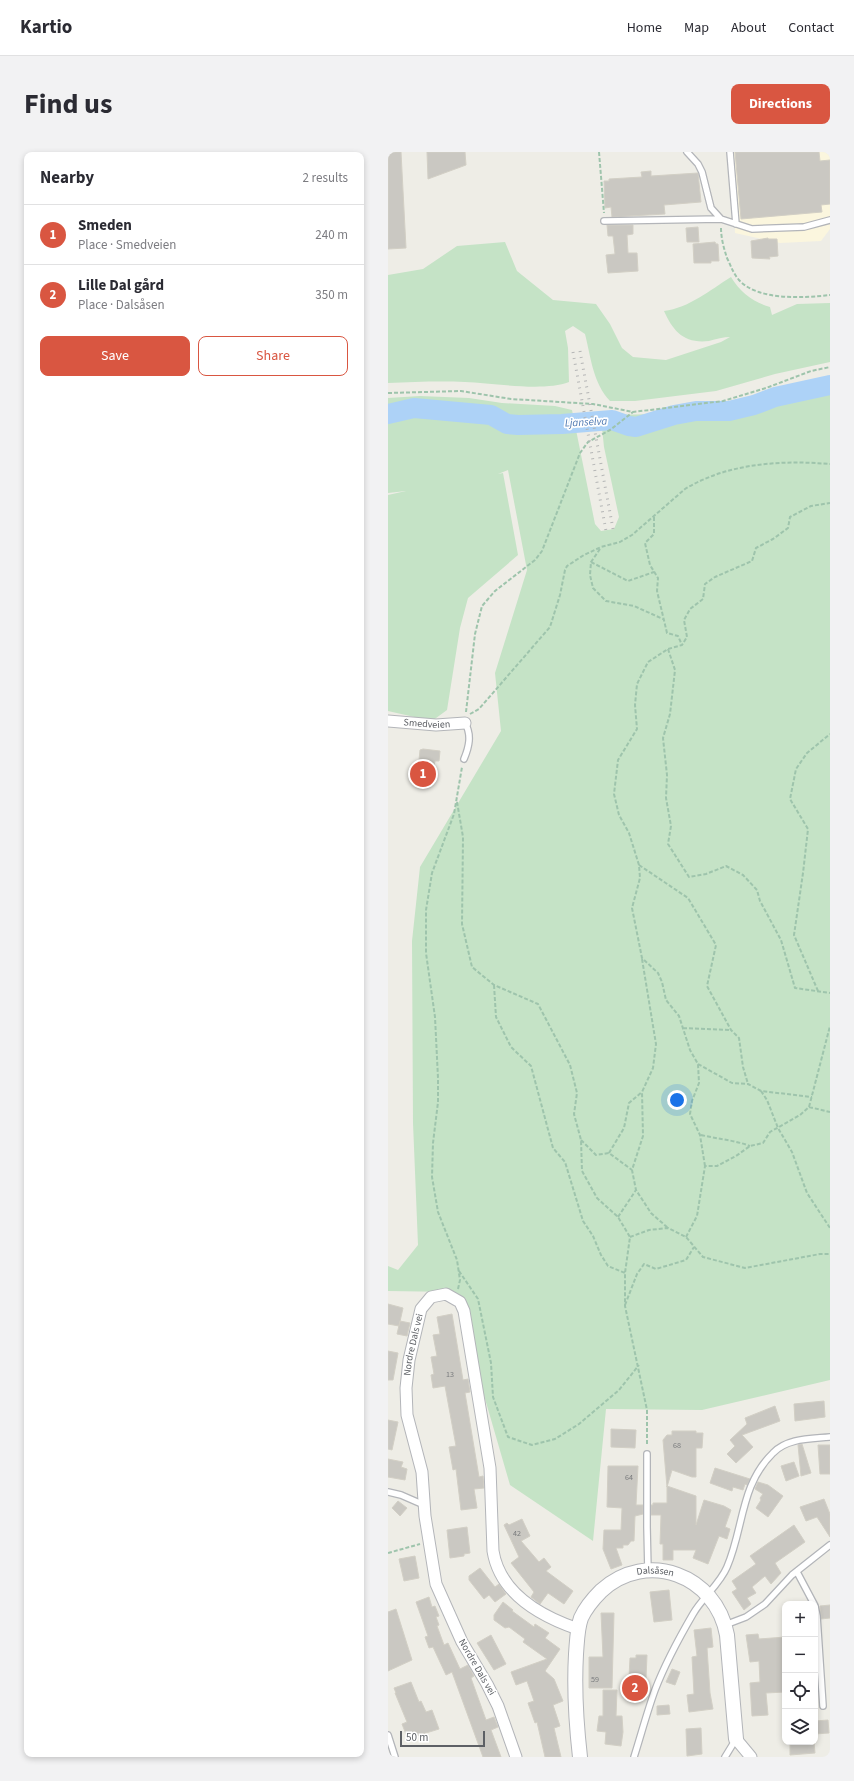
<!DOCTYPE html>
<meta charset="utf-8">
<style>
:root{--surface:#fff;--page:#f2f2f3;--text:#2b2b33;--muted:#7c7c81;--line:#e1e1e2;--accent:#d95641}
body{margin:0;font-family:"Source Sans 3",sans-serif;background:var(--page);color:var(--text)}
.controls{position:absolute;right:12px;bottom:12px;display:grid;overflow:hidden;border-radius:8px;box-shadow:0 2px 6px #0003}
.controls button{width:36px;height:36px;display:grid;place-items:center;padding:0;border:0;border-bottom:1px solid var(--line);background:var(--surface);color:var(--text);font:20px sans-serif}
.scale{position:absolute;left:12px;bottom:10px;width:85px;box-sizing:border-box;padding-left:4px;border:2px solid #5d6065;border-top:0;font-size:11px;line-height:14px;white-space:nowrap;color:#5d6065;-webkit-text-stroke:3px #fff;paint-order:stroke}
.you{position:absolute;left:289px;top:948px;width:14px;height:14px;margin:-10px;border:3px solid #fff;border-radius:50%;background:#1a73e8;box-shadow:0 0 0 6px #1a73e833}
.badge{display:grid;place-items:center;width:26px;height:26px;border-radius:50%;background:var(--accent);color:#fff;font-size:13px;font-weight:700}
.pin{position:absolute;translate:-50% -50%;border:2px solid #fff;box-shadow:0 1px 4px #0006}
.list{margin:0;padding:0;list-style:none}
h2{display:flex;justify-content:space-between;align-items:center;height:52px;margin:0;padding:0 16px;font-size:17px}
h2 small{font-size:13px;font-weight:400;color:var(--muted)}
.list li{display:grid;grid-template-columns:26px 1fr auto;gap:12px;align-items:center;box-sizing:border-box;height:60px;padding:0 16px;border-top:1px solid var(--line)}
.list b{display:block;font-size:15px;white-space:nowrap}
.list p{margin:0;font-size:13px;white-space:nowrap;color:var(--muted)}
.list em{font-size:13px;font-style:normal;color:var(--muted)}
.actions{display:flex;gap:8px;padding:12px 16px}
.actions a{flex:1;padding:9px 0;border:1px solid var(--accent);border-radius:8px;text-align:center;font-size:14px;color:var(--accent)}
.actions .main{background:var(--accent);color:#fff}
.icon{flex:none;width:22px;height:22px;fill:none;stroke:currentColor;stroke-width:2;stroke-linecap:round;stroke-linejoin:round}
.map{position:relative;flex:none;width:442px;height:1605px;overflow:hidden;border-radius:8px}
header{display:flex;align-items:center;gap:24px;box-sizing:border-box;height:56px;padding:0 20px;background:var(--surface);border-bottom:1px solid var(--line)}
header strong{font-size:19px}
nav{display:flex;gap:22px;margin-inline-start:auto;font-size:14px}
.intro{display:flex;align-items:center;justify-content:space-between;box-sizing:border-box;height:96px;padding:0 24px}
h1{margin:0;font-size:28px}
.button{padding:10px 18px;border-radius:8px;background:var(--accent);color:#fff;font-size:14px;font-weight:700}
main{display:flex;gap:24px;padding:0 24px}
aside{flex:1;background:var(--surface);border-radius:8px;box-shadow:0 2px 6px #0003}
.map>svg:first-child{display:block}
</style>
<header>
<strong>Kartio</strong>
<nav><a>Home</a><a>Map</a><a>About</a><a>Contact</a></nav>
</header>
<div class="intro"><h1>Find us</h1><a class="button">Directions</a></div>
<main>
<aside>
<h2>Nearby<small>2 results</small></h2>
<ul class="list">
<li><span class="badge">1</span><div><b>Smeden</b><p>Place · Smedveien</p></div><em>240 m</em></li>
<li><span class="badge">2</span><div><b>Lille Dal gård</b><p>Place · Dalsåsen</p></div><em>350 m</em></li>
</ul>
<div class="actions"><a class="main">Save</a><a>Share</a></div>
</aside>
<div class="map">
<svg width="442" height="1605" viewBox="0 0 442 1605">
<rect width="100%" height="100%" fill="#eeede6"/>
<!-- commercial -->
<path fill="#fbf6de" d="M 343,0 L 442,0 L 442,77 L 433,89 L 392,91 L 347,81 Z"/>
<!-- green -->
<path fill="#c5e3c6" d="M 117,90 L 129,119 L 165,148 L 208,152 L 222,172 L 234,196 L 245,205 L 278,208 L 333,190 L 342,185 C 336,185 328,187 321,189 C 296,192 285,179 276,159 C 301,156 322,138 343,125 C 352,140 365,150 382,155 L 384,163 L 409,152 L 442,151 L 442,210 L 387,222 L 328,239 L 247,249 L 222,249 C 205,231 203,206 197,182 L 185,174 L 177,179 L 180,196 L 181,230 C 155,240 105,231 77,230 C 51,229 25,230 0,231 L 0,123 L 35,117 L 69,94 Z
M 442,226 L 442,1228 L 314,1258 L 218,1257 L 205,1389 L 122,1333 L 66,1140 L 0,1139 L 0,1114 L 10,1118 L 30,1093 L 25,971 L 24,789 L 32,715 L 113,579 L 107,521 L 139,418 L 120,318 L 110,322 L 115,321 L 130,403 L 80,446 L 72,476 L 59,558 L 44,569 L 0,559 L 0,343 L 18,339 L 0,341 L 0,246 L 32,244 L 81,246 L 114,251 L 167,254 L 184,258 L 207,372 L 213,379 L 226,377 L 231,365 L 216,295 L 213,266 L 221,263 L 273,262 L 311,257 L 359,247 L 429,227 Z"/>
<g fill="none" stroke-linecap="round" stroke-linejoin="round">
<!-- river -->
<path stroke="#add2f7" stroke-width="20" d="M 0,262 L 26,256 L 103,263 L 119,272 L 130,273 L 174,272 L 224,268 L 241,274 L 248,275 L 286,263 L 308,259 L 341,259 L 366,253 L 387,245 L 442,233"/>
</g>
<!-- building -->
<path fill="#cac8c2" stroke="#d2cfc5" d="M 0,0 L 13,0 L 18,96 L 0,97 Z
M 39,0 L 77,0 L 78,13 L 40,27 Z
M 347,0 L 431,0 L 432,9 L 442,8 L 442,52 L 433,53 L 434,60 L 353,67 Z
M 263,19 L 263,24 L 310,21 L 313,50 L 276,53 L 277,62 L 224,65 L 223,55 L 217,56 L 216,29 L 221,29 L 221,27 L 254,25 L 253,20 Z
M 219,73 L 245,73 L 245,82 L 239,83 L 240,101 L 249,101 L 250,119 L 220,121 L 218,103 L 227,102 L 225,84 L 220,84 Z
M 310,75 L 311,90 L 299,90 L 298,76 Z
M 380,86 L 380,87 L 389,87 L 390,104 L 381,105 L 382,107 L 364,106 L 363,89 Z
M 327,90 L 328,92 L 330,92 L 331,109 L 323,109 L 323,111 L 306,111 L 305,92 Z
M 35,597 L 52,599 L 51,609 L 47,609 L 45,620 L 30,618 L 32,598 Z
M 0,1152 L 15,1156 L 11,1174 L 0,1172 Z
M 64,1162 L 75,1228 L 80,1227 L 82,1240 L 77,1241 L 91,1325 L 95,1324 L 96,1336 L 86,1337 L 89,1356 L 73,1358 L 68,1317 L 65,1318 L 61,1295 L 68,1294 L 57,1234 L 45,1236 L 43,1223 L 46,1222 L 43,1205 L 49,1204 L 45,1183 L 52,1182 L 49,1165 Z
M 12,1169 L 22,1171 L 19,1184 L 9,1182 Z
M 0,1199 L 10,1201 L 5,1228 L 0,1228 Z
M 436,1249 L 437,1265 L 407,1269 L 406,1252 Z
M 387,1254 L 392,1269 L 354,1283 L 365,1295 L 348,1311 L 339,1302 L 347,1294 L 342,1288 L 359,1272 L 357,1266 Z
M 0,1268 L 10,1270 L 4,1298 L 0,1297 Z
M 223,1277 L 248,1278 L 247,1296 L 223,1295 Z
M 284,1279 L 308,1279 L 308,1281 L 315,1281 L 314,1296 L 308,1296 L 308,1325 L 304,1325 L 284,1318 L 279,1335 L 275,1288 L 279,1283 L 284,1283 Z
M 414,1292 L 423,1321 L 413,1324 L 410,1293 Z
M 430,1293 L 442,1293 L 442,1322 L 432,1322 Z
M 0,1307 L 15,1310 L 13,1315 L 19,1317 L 17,1328 L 0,1325 Z
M 406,1310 L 411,1324 L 398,1329 L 393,1314 Z
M 220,1314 L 250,1314 L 248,1353 L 255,1353 L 255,1362 L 247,1364 L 246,1389 L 243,1389 L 240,1393 L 235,1393 L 235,1396 L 228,1396 L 234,1413 L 223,1417 L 215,1397 L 216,1378 L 233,1378 L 234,1356 L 219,1355 Z
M 327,1316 L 362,1327 L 359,1333 L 357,1332 L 355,1338 L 345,1335 L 344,1339 L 322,1331 Z
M 370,1330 L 380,1333 L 395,1344 L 380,1365 L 368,1356 L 373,1348 L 372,1346 L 375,1342 L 367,1337 Z
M 279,1334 L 308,1344 L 308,1373 L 316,1348 L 336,1354 L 343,1358 L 337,1375 L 342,1377 L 339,1387 L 331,1384 L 320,1412 L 305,1406 L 308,1398 L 285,1398 L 285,1408 L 275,1408 L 275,1392 L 272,1392 L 273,1363 L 263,1363 L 263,1353 L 265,1353 L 265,1351 L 279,1351 Z
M 436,1347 L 442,1362 L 442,1385 L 429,1365 L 418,1369 L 412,1355 Z
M 10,1349 L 19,1356 L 12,1364 L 4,1356 Z
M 134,1367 L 142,1384 L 133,1389 L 151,1410 L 156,1406 L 163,1415 L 158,1419 L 185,1439 L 176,1452 L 160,1441 L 152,1452 L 143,1445 L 146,1440 L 123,1411 L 131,1405 L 116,1373 L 119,1371 L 121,1373 Z
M 406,1373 L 417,1390 L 387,1411 L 393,1421 L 383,1432 L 377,1424 L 364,1435 L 368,1441 L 359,1446 L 363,1452 L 356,1458 L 344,1440 L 349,1437 L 344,1429 L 368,1412 L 362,1404 Z
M 79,1375 L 82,1401 L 76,1402 L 76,1404 L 62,1406 L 59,1378 Z
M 27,1404 L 31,1426 L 16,1429 L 11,1407 Z
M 92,1416 L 107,1435 L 111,1432 L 118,1442 L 107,1450 L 101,1443 L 96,1447 L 81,1428 L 81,1424 Z
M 281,1438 L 284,1468 L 266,1470 L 262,1440 Z
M 41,1445 L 44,1455 L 47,1454 L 51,1464 L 48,1465 L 51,1473 L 49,1474 L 56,1493 L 60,1491 L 72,1517 L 80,1513 L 86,1524 L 83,1526 L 98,1568 L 106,1565 L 110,1575 L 103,1578 L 113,1605 L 95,1605 L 64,1520 L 58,1523 L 45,1495 L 41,1496 L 37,1485 L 40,1484 L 28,1450 Z
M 115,1450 L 125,1458 L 124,1459 L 146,1475 L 147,1472 L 161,1481 L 157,1486 L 172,1497 L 157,1519 L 166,1527 L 175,1549 L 165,1553 L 172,1574 L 166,1576 L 173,1605 L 157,1605 L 149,1570 L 147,1571 L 140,1551 L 146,1549 L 139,1529 L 128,1533 L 123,1520 L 159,1507 L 135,1490 L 137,1487 L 121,1475 L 117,1476 L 106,1468 L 106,1463 Z
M 442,1453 L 442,1466 L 433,1467 L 432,1454 Z
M 8,1457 L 24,1508 L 0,1519 L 0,1460 Z
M 213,1461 L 226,1461 L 224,1536 L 201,1536 L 201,1505 L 215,1505 Z
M 323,1476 L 325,1495 L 319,1496 L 322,1541 L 325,1557 L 301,1560 L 299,1543 L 306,1542 L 304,1505 L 309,1504 L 306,1478 Z
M 370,1482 L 371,1487 L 397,1485 L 397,1540 L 378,1541 L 380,1563 L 364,1564 L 362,1531 L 372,1530 L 371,1509 L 362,1510 L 358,1483 Z
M 103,1483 L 118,1512 L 106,1518 L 89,1491 Z
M 248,1503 L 259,1503 L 258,1526 L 241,1525 L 242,1506 L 248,1506 Z
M 284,1517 L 292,1520 L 287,1533 L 278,1530 Z
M 23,1530 L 31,1550 L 33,1549 L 38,1560 L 44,1558 L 51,1577 L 22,1586 L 19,1585 L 14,1572 L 19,1570 L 7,1541 L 8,1541 L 6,1536 Z
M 215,1538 L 229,1538 L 228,1564 L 234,1564 L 235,1580 L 233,1594 L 217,1592 L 218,1580 L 209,1579 L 211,1564 L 215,1564 Z
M 281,1553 L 282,1562 L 269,1563 L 269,1554 Z
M 440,1568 L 441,1581 L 427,1582 L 427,1569 Z
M 313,1576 L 314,1602 L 299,1604 L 298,1577 Z
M 402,1590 L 426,1590 L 427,1601 L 402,1603 Z"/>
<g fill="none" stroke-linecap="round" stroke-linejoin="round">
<defs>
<path id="service" d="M 299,0 L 310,12 L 314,20 L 323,56 L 333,67
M 342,0 L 348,72
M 216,69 L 333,67 L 364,77 L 416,75 L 442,68
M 76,607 C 81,595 84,583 77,571
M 259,1302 L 259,1375 L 260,1419
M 0,1340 L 13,1343 L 36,1353
M 409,1420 L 426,1452
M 427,1454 L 429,1464 L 435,1554
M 337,1473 L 358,1465 L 377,1452 L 404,1423 L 442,1393
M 0,1583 L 7,1605
M 246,1605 C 253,1583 259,1560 267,1538 C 277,1512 291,1486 305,1462 C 314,1446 332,1432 339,1415 C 356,1376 352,1333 385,1301 C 399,1286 423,1287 442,1285
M 337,1605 L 348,1587"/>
<g id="minor">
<path id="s1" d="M 0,569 L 48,573 L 77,571"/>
<path d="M 348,1587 L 363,1605"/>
<path id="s2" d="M 128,1605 L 110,1554 L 99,1532 L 74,1490 L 48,1432 L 37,1364 L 34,1320 L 19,1263 L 18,1236 L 21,1208 L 33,1157 L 43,1145 L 58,1142 L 72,1150 L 76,1159 L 102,1316 L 105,1399 C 112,1442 152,1464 190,1477"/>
</g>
<g id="tertiary">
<path id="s3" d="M 192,1605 C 188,1570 186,1537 188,1502 C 189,1490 189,1477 193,1466 C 198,1455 205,1447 213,1439 C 259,1397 328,1423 339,1483 L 348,1587"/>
</g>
</defs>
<!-- service casing -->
<use href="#service" stroke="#b3b5b9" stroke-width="8"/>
<!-- minor casing -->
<use href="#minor" stroke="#b3b5b9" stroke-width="13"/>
<!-- tertiary casing -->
<use href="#tertiary" stroke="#b3b5b9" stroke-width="16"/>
<!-- path -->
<path stroke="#9ec4ac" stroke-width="2" stroke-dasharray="4 2" stroke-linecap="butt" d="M 211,0 L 216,61
M 333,76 C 333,86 336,97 339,106 C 343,114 345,121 351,128 C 370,149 416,146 442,143
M 0,241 L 73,239 L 123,247 L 205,252 L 245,260 L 335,249 L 378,236 L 423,219 L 442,215
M 266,365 L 266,382 L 257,391 L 262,413 L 270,426 L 269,439 L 279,481 L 290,484 L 294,493
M 212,397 L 203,410 L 202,423 L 205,436 L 218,449 L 246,454 L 275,467
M 203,410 L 240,429 L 266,420
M 280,497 L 287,518 L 282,562 L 275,586 L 279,623 L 278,646 L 283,674 L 280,692 L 301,725 L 318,722 L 338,714 L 355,723 L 369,738 L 372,749 L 393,788 L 407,836 L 442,841
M 78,560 L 87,482 L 94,454 L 107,439 L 147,408 L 154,399 L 192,301 L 200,290 L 222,278 L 245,260
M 82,562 L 91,557 L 162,475 L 172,443 L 177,418 L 179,414 L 196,403 L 213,395 L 232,390 L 244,383 L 297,337 C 340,311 393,308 442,312
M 69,650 L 75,685 L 74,772 L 84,815 L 106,833 L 150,852 L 182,913 L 189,941 L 186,962 L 193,988 L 194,1019 L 209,1046 L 230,1065 L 242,1085 L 237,1121 L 237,1154 L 259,1258 L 259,1294
M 251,713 L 300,746 L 328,793 L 319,834 L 343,878 L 351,886 L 355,915 L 360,932
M 254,807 L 268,892 L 265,916 L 254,940 L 255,984 L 244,1018 L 248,1038 L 263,1061 L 280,1076
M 106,833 L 108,865 L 123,895 L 143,914 L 165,996 L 177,1010 L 195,1069 L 205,1084 L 213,1103 L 220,1114 L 237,1121
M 430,839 L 406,783 L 415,721 L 420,677 L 402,647 L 408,617 L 419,601 L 442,582
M 295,876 L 343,878
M 310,912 L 344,931 L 360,932 L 373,939 L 424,945
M 373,939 L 379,948 L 390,976 L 404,1000 L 419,1041 L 442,1076
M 421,955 L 442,960
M 313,983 C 330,987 346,988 362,994
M 193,988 L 208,1003 L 221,1001 L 244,1018
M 221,1001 L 236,976 L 241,951 L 254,940
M 317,1014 L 312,983 L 302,962 L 304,949 L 311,931 L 310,912 L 302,898 L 291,864 L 278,848 L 274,830 L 270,821 L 254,806 L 244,756 L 252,726 L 251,713 L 241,681 L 231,663 L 226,642 L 230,608 L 249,577 L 247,553 L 249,532 L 260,510 L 280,497 L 294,493 L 299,485 L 296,468 L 302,457 L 315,447 L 317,432 L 327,425 L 364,409 L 368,396 L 385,387 L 400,376 L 402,365 L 423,354 L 442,351
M 230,1065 L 248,1038
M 242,1085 L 261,1078 L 280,1076 L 298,1085 L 315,1105 L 357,1116 L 432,1102 L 442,1102
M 298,1085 L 309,1064 L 317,1014 L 329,1014 L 348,1004 L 362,994 L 375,991 L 382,980 L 412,963 L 421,955 L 442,874
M 71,1119 L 90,1147 L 103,1211 L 105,1245 L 120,1285 L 144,1293 L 167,1287 L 191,1272 L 231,1238 L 251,1213
M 70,1137 L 72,1128 L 69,1108 L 50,1060 L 44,1025 L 45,991 L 50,950 L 50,926 L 47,865 L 38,801 L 38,758 L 44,721 L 66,662 L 74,615
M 237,1153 L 249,1122 L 256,1112 L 268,1117 L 298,1108 L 306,1095
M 0,1401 L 32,1392"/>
<!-- service -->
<use href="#service" stroke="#fff" stroke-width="5.5"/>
<!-- minor -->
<use href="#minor" stroke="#fff" stroke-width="11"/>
<!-- tertiary -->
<use href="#tertiary" stroke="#fff" stroke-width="14"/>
<!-- rail -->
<path stroke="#b5b6b6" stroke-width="3" stroke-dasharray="1 5" stroke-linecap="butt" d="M 192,199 L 225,377
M 185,200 L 218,379"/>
</g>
<g text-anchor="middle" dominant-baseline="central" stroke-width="3.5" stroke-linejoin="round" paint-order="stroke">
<!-- number labels -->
<g font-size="8" fill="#787a7c">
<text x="62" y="1222">13</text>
<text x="289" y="1293">68</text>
<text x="241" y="1325">64</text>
<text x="129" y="1381">42</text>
<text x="207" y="1527">59</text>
</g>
<!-- street labels -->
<g font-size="10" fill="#5d6065" stroke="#fff">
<text stroke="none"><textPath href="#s1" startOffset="39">Smedveien</textPath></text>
<text stroke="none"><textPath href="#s2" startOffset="434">Nordre Dals vei</textPath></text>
<text stroke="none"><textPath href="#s3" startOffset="233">Dalsåsen</textPath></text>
<text transform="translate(89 1515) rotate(60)">Nordre Dals vei</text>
</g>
<!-- water labels -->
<g font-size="11" font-style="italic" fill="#4e78b1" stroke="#fff">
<text transform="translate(198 270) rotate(-3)">Ljanselva</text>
</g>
</g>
</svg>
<div class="controls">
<button>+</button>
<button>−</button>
<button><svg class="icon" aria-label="locate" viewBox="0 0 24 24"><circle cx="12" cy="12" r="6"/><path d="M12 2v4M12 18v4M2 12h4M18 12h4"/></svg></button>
<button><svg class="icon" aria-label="layers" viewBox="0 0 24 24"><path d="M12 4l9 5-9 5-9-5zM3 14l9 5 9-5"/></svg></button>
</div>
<div class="scale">50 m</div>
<div class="you"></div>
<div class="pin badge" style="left:35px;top:622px">1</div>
<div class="pin badge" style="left:247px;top:1536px">2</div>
</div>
</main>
